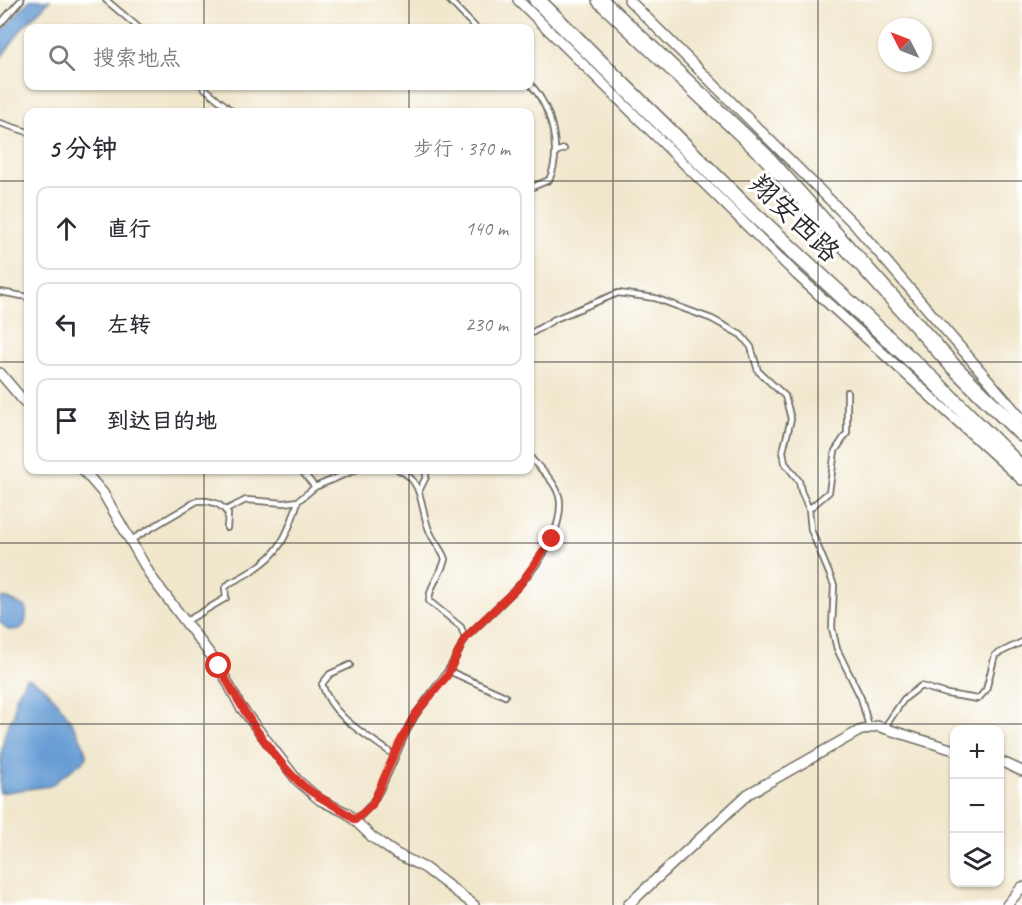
<!DOCTYPE html>
<html lang="zh">
<meta charset="utf-8">
<style>
:root{--surface:#fff;--page:#f2f2f3;--text:#2b2b33;--muted:#7c7c81;--line:#e1e1e2}
body{margin:0;font-family:Caveat,"LXGW WenKai TC",sans-serif;background:var(--page);color:var(--text)}
.controls{position:absolute;right:18px;bottom:18px;display:grid;overflow:hidden;border-radius:12px;box-shadow:0 2px 4px #0004}
.controls button{width:54px;height:54px;display:grid;place-items:center;padding:0;border:0;border-bottom:2px solid var(--line);background:var(--surface);color:var(--text);font:30px sans-serif}
.compass{position:absolute;left:878px;top:18px;width:54px;height:54px;border-radius:50%;background:var(--surface);box-shadow:0 2px 4px #0004;rotate:312deg}
.stop{position:absolute;width:18px;height:18px;margin:-14px;border:4px solid #d93025;border-radius:50%;background:#fff}
.stop.end{background:#d93025;border-color:#fff;box-shadow:0 2px 6px #0008}
.list{margin:0;padding:0;list-style:none}
h2{display:flex;justify-content:space-between;align-items:center;height:78px;margin:0;padding:0 24px;font-size:26px}
h2 small{font-size:20px;font-weight:400;color:var(--muted)}
.list li{display:grid;grid-template-columns:39px 1fr auto;gap:18px;align-items:center;box-sizing:border-box;height:84px;margin:0 12px 12px;padding:0 12px;border:2px solid var(--line);border-radius:12px}
.list b{display:block;font-size:22px;white-space:nowrap}
.list em{font-size:20px;font-style:normal;color:var(--muted)}
.icon{flex:none;width:33px;height:33px;fill:none;stroke:currentColor;stroke-width:2;stroke-linecap:round;stroke-linejoin:round}
.map{position:relative;flex:none;width:1022px;height:905px;overflow:hidden}
.search{position:absolute;background:var(--surface);box-shadow:0 2px 4px #0004;left:24px;top:24px;width:510px;height:66px;display:flex;align-items:center;gap:15px;box-sizing:border-box;padding:0 21px;border-radius:12px;color:var(--muted);font-size:22px}
.panel{position:absolute;background:var(--surface);box-shadow:0 2px 4px #0004;left:24px;top:108px;width:510px;height:366px;border-radius:12px}
.map>svg:first-child{display:block}
</style>
<div class="map">
<svg width="1022" height="905" viewBox="0 0 1022 905">
<rect width="100%" height="100%" fill="#fff"/>
<filter id="ink" filterUnits="userSpaceOnUse"><feTurbulence type="fractalNoise" baseFrequency=".0167" numOctaves="2"/><feDisplacementMap in="SourceGraphic" scale="12" xChannelSelector="R" yChannelSelector="G"/><feConvolveMatrix kernelMatrix="1 2 1 2 8 2 1 2 1" color-interpolation-filters="sRGB"/></filter>
<filter id="wash" filterUnits="userSpaceOnUse"><feTurbulence type="fractalNoise" baseFrequency=".008" numOctaves="4" result="noise"/><feDisplacementMap in="SourceGraphic" scale="24" xChannelSelector="R" yChannelSelector="G"/><feGaussianBlur stdDeviation="1.35" result="paint"/><feColorMatrix in="noise" values="0 0 0 0 0 0 0 0 0 0 0 0 0 0 0 0 0 1.4 0 .05"/><feComposite in="paint" operator="in"/></filter>
<g filter="url(#wash)">
<rect width="100%" height="100%" fill="#f1e7cd"/>
<!-- water -->
<path fill="#679dd4" stroke="#496480" stroke-width="1.5" d="M 30,0 L 50,0 L 23,27 L 0,59 L 0,33 Z
M 4,597 L 26,607 C 27,623 26,631 8,630 L 0,622 L 0,599 Z
M 26,678 C 50,683 84,735 87,758 L 50,786 L 0,793 C 0,769 0,731 14,715 L 15,699 Z"/>
</g>
<g filter="url(#ink)">
<g fill="none" stroke-linecap="round" stroke-linejoin="round">
<defs>
<path id="lane" d="M 106,0 L 139,28
M 449,0 L 476,28
M 0,24 L 21,0
M 530,84 C 551,106 563,151 549,180 L 530,188
M 202,86 L 233,112
M 0,123 L 28,132
M 555,152 L 564,149
M 0,292 L 28,297
M 530,334 L 555,319 L 618,293 L 655,298 L 712,319 L 741,335 L 751,347 L 758,371 L 785,396 L 791,419 L 783,451 L 785,463 L 799,481 L 801,491 L 809,509
M 847,392 L 847,433 L 835,451 L 829,492 L 809,509 L 811,530 L 834,585 L 832,628 L 837,649 L 861,698 L 869,727
M 301,470 L 315,487
M 419,491 L 426,477 L 426,470
M 226,510 L 246,500 L 284,503 L 298,501 L 315,487 L 355,470
M 131,540 L 197,501 C 209,500 221,503 228,514 L 227,528
M 185,622 L 226,598 L 225,588 L 230,583 C 273,562 285,547 298,501
M 465,638 C 499,606 562,554 560,502 C 559,484 540,469 530,457
M 350,665 L 330,674 L 322,684 C 332,718 367,735 394,755
M 449,671 L 505,696
M 884,728 L 904,699 L 921,686 L 947,694 L 978,699 L 986,690 L 995,655 L 1022,642
M 356,820 C 387,795 394,749 415,716 C 434,686 451,673 465,638 L 461,627 L 429,601 C 429,585 442,574 445,559 C 441,548 433,541 429,530 C 420,508 424,481 399,470"/>
<path id="street" d="M 518,0 L 797,275 L 1022,480
M 629,0 L 854,224 L 1022,419
M 0,373 L 28,406
M 83,470 L 103,493 L 152,578 L 219,666 L 240,706 L 297,780 L 320,800 L 347,813 L 372,837 L 395,853 L 425,868 L 474,905
M 1000,761 L 1022,771
M 628,905 L 748,794 L 859,731 L 877,726 L 954,750
M 1007,905 L 1022,887"/>
<path id="primary" d="M 537,0 L 746,207 L 934,381 L 1022,469
M 600,0 L 766,157 L 953,366 L 1022,434"/>
</defs>
<!-- lane casing -->
<use href="#lane" stroke="#706d64" stroke-width="8"/>
<!-- street casing -->
<use href="#street" stroke="#706d64" stroke-width="12"/>
<!-- primary casing -->
<use href="#primary" stroke="#706d64" stroke-width="18"/>
<!-- lane -->
<use href="#lane" stroke="#fff" stroke-width="4.5"/>
<!-- street -->
<use href="#street" stroke="#fff" stroke-width="9"/>
<!-- primary -->
<use href="#primary" stroke="#fff" stroke-width="15"/>
</g>
</g>
<g fill="none" stroke-linecap="round" stroke-linejoin="round" filter="url(#ink)">
<!-- route -->
<path stroke="#d93025" stroke-width="8" d="M 219,666 C 238,703 268,752 298,781 C 315,798 338,805 355,820 L 372,805 L 398,746 L 414,716 L 447,676 L 465,638 L 519,586 L 552,539"/>
</g>
<!-- grid -->
<path fill="none" stroke="#2b2b2b" stroke-width="1.5" stroke-opacity="0.55" d="M 204,0 L 204,28M 409,0 L 409,28M 613,0 L 613,905M 818,0 L 818,905M 204,86 L 204,112M 409,86 L 409,112M 0,181 L 28,181M 530,181 L 1022,181M 0,362 L 28,362M 530,362 L 1022,362M 204,470 L 204,905M 409,470 L 409,905M 0,543 L 1022,543M 0,724 L 1022,724"/>
<g text-anchor="middle" dominant-baseline="central" stroke-width="6" stroke-linejoin="round" paint-order="stroke">
<!-- street labels -->
<g font-size="28" fill="#2b2b2b" stroke="#fff">
<text transform="translate(795 218) rotate(44)">翔安西路</text>
</g>
</g>
</svg>
<div class="controls">
<button>+</button>
<button>−</button>
<button><svg class="icon" aria-label="layers" viewBox="0 0 24 24"><path d="M12 4l9 5-9 5-9-5zM3 14l9 5 9-5"/></svg></button>
</div>
<svg class="compass" viewBox="-18 -18 36 36"><path d="M0-13l5 13h-10z" fill="#e53935"/><path d="M0 13l5-13h-10z" fill="#7c7c81"/></svg>
<div class="stop" style="left:219px;top:666px"></div>
<div class="stop end" style="left:552px;top:539px"></div>
<div class="search"><svg class="icon" aria-label="search" viewBox="0 0 24 24"><circle cx="10" cy="10" r="6"/><path d="M15 15l6 6"/></svg>搜索地点</div>
<section class="panel">
<h2>5 分钟<small>步行 · 370 m</small></h2>
<ul class="list">
<li><svg class="icon" aria-label="ahead" viewBox="0 0 24 24"><path d="M12 20V5M6 11l6-6 6 6"/></svg><div><b>直行</b></div><em>140 m</em></li>
<li><svg class="icon" aria-label="left" viewBox="0 0 24 24"><path d="M17 20v-9H6M10 6l-5 5 5 5"/></svg><div><b>左转</b></div><em>230 m</em></li>
<li><svg class="icon" aria-label="arrive" viewBox="0 0 24 24"><path d="M6 21V4h12l-3 4 3 4H6"/></svg><div><b>到达目的地</b></div></li>
</ul>
</section>
</div>
